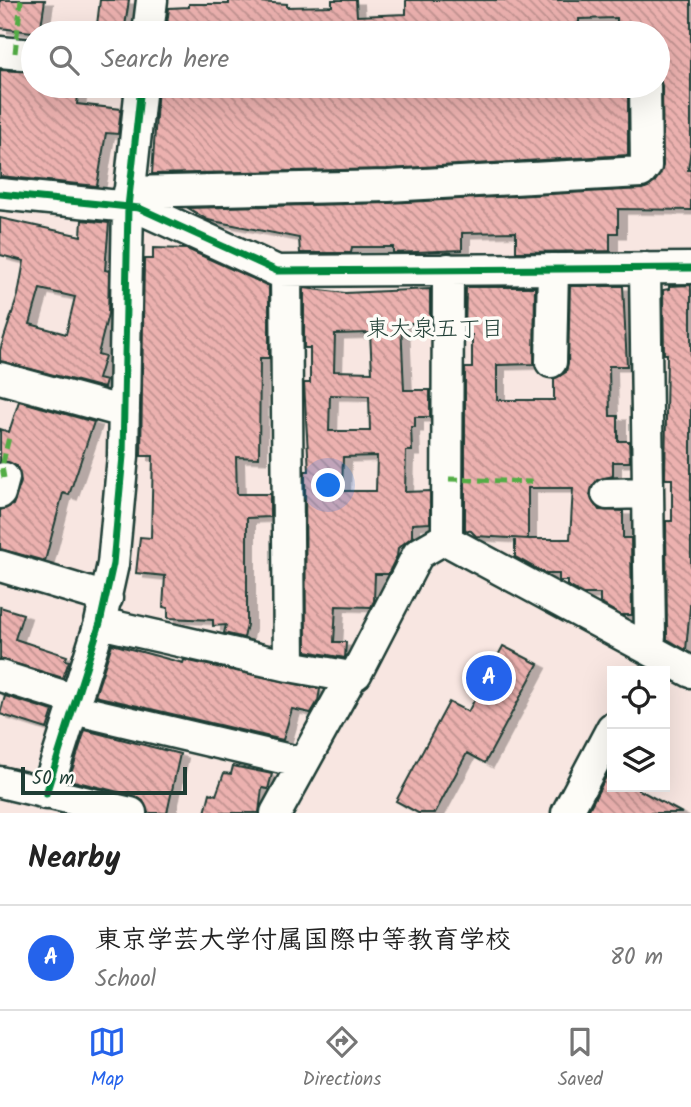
<!DOCTYPE html>
<meta charset="utf-8">
<style>
:root{--surface:#fff;--page:#f6f6f6;--text:#222;--muted:#767676;--line:#e0e0e0;--accent:#2563eb}
body{margin:0;font-family:Kalam,"Klee One",sans-serif;background:var(--page);color:var(--text)}
.controls{position:absolute;right:21px;bottom:21px;display:grid;overflow:hidden;border-radius:0px;box-shadow:0 7px 28px #0002}
.controls button{width:63px;height:63px;display:grid;place-items:center;padding:0;border:0;border-bottom:2px solid var(--line);background:var(--surface);color:var(--text);font:35px sans-serif}
.scale{position:absolute;left:21px;bottom:18px;width:166px;box-sizing:border-box;padding-left:7px;border:4px solid #1f3d34;border-top:0;font-size:19px;line-height:24px;white-space:nowrap;color:#1f3d34;-webkit-text-stroke:5px #fdfcf7;paint-order:stroke}
.you{position:absolute;left:329px;top:486px;width:24px;height:24px;margin:-18px;border:5px solid #fff;border-radius:50%;background:#1a73e8;box-shadow:0 0 0 10px #1a73e833}
.badge{display:grid;place-items:center;width:46px;height:46px;border-radius:50%;background:var(--accent);color:#fff;font-size:23px;font-weight:700}
.pin{position:absolute;translate:-50% -50%;border:4px solid #fff;box-shadow:0 2px 7px #0006}
.list{margin:0;padding:0;list-style:none}
h2{display:flex;justify-content:space-between;align-items:center;height:91px;margin:0;padding:0 28px;font-size:30px}
h2 small{font-size:23px;font-weight:400;color:var(--muted)}
.list li{display:grid;grid-template-columns:46px 1fr auto;gap:21px;align-items:center;box-sizing:border-box;height:105px;padding:0 28px;border-top:2px solid var(--line)}
.list b{display:block;font-size:26px;white-space:nowrap}
.list p{margin:0;font-size:23px;white-space:nowrap;color:var(--muted)}
.list em{font-size:23px;font-style:normal;color:var(--muted)}
.icon{flex:none;width:38px;height:38px;fill:none;stroke:currentColor;stroke-width:2;stroke-linecap:round;stroke-linejoin:round}
.map{position:relative;flex:none;width:691px;height:813px;overflow:hidden}
.search{position:absolute;background:var(--surface);box-shadow:0 7px 28px #0002;left:21px;right:21px;top:21px;height:77px;display:flex;align-items:center;gap:18px;box-sizing:border-box;padding:0 24px;border-radius:38px;color:var(--muted);font-size:26px}
.sheet{height:196px;background:var(--surface)}
nav{display:flex;justify-content:space-around;align-items:center;box-sizing:border-box;height:98px;border-top:2px solid var(--line);background:var(--surface);font-size:19px;color:var(--muted)}
nav a{display:grid;justify-items:center;gap:4px}
nav .on{color:var(--accent)}
.map>svg:first-child{display:block}
</style>
<div class="map">
<svg width="691" height="813" viewBox="0 0 691 813">
<defs>
<pattern id="building-back-hatch" width="6" height="6" patternUnits="userSpaceOnUse" patternTransform="scale(1.75)"><rect width="6" height="6" fill="#ecb1af"/><path d="M-1 5l2 2M0 0l6 6M5-1l2 2" fill="none" stroke="#bf918f"/></pattern>
<filter id="shadow"><feDropShadow dx="8" dy="4.5" stdDeviation="0" flood-color="#0004"/></filter>
</defs>
<rect width="100%" height="100%" fill="#f8e6e1"/>
<filter id="ink" filterUnits="userSpaceOnUse"><feTurbulence type="fractalNoise" baseFrequency=".0143" numOctaves="2"/><feDisplacementMap in="SourceGraphic" scale="14" xChannelSelector="R" yChannelSelector="G"/><feConvolveMatrix kernelMatrix="1 2 1 2 8 2 1 2 1" color-interpolation-filters="sRGB"/></filter>
<g filter="url(#ink)">
<!-- building -->
<path fill="url(#building-back-hatch)" stroke="#1f3d34" stroke-width="2" fill-rule="evenodd" filter="url(#shadow)" d="M 0,0 L 45,0 L 40,33 L 0,28 Z
M 100,0 L 129,0 L 124,33 L 96,33 Z
M 229,0 L 287,4 L 287,7 L 332,6 L 332,0 L 356,0 L 357,16 L 406,14 L 406,0 L 691,0 L 691,149 L 688,170 L 691,170 L 691,210 L 618,209 L 618,233 L 610,233 L 610,251 L 516,252 L 516,232 L 462,233 L 462,250 L 393,253 L 393,247 L 352,247 L 351,253 L 300,253 L 299,238 L 208,220 L 188,208 L 389,203 L 642,189 L 654,183 L 663,166 L 662,86 L 658,75 L 658,33 L 617,33 L 617,18 L 579,19 L 579,23 L 573,24 L 574,33 L 166,33 L 169,8 L 189,7 L 189,4 L 229,4 Z
M 0,70 L 33,72 L 33,86 L 79,86 L 77,104 L 121,109 L 118,134 L 106,133 L 97,186 L 0,176 Z
M 158,86 L 628,86 L 628,155 L 387,169 L 152,174 Z
M 0,218 L 81,236 L 82,220 L 109,223 L 105,270 L 109,271 L 108,314 L 98,354 L 105,356 L 98,379 L 106,381 L 104,388 L 0,361 L 0,350 L 18,295 L 24,261 L 0,255 ZM 40,289 L 75,297 L 66,334 L 30,324 Z
M 153,248 L 187,249 L 269,286 L 269,358 L 260,358 L 259,458 L 236,457 L 237,494 L 270,494 L 270,517 L 247,518 L 247,625 L 244,638 L 224,633 L 226,625 L 213,626 L 213,620 L 168,618 L 168,608 L 163,607 L 165,576 L 136,573 L 140,537 L 151,538 L 153,456 L 141,456 L 144,259 L 153,259 Z
M 691,285 L 691,596 L 686,650 L 667,639 L 666,521 L 672,521 L 672,479 L 665,479 L 667,354 L 664,354 L 663,290 L 669,289 L 669,286 Z
M 570,286 L 623,286 L 627,366 L 609,366 L 610,416 L 618,416 L 618,441 L 629,441 L 630,462 L 613,462 L 613,476 L 597,480 L 590,495 L 599,510 L 623,511 L 623,538 L 631,538 L 632,615 L 621,615 L 600,603 L 600,594 L 583,594 L 567,585 L 567,581 L 559,581 L 559,574 L 546,574 L 515,557 L 515,539 L 570,539 L 573,488 L 528,488 L 528,539 L 476,536 L 471,531 L 465,530 L 465,368 L 472,368 L 472,335 L 465,335 L 466,287 L 535,287 L 534,364 L 497,365 L 497,400 L 554,400 L 554,379 L 566,372 L 568,363 Z
M 304,288 L 345,293 L 430,289 L 430,323 L 401,323 L 404,390 L 430,390 L 430,417 L 415,417 L 415,427 L 411,427 L 412,451 L 406,451 L 405,492 L 430,491 L 430,523 L 412,524 L 412,537 L 398,548 L 397,556 L 388,574 L 375,574 L 374,601 L 371,607 L 336,606 L 334,642 L 346,642 L 345,658 L 306,651 L 305,471 L 309,471 L 304,383 L 310,383 L 310,348 L 304,348 ZM 370,333 L 372,372 L 334,371 L 335,334 ZM 330,395 L 369,396 L 370,431 L 329,431 ZM 377,456 L 376,491 L 342,491 L 343,457 Z
M 19,401 L 94,422 L 69,495 L 63,493 L 45,561 L 0,549 L 0,510 L 13,505 L 21,482 L 17,466 L 0,461 L 0,429 L 9,432 Z
M 0,607 L 23,614 L 15,639 L 67,656 L 65,660 L 69,661 L 63,678 L 0,659 Z
M 112,644 L 183,663 L 184,660 L 320,689 L 318,701 L 311,713 L 292,709 L 283,740 L 95,696 Z
M 503,646 L 538,664 L 485,763 L 467,753 L 435,813 L 418,813 L 396,801 L 449,702 L 468,712 Z
M 5,696 L 53,711 L 47,729 L 0,714 Z
M 85,730 L 180,754 L 167,813 L 148,813 L 143,801 L 135,796 L 69,780 Z
M 233,766 L 272,774 L 268,789 L 262,788 L 259,813 L 205,813 L 210,793 L 216,795 L 224,773 L 231,774 Z
M 608,773 L 612,775 L 612,787 L 634,787 L 682,813 L 587,813 Z"/>
<g fill="none" stroke-linecap="round" stroke-linejoin="round">
<defs>
<path id="minor" d="M 148,33 L 152,0
M 0,52 L 33,55
M 129,192 L 388,186 L 641,172 L 646,166 L 645,86
M 0,194 L 139,208 L 277,271 L 691,268
M 286,271 L 289,666
M 551,362 L 553,269
M 0,378 L 124,412
M 0,493 L 4,478
M 607,494 L 648,493
M 444,539 L 691,672
M 0,566 L 107,598
M 100,623 L 289,666 L 351,677
M 645,647 L 650,637 L 645,268
M 0,676 L 76,700
M 73,709 L 303,763
M 0,782 L 131,813
M 46,794 L 100,623 L 113,564 L 123,456 L 128,207 L 141,86
M 276,813 L 351,677 L 356,674 L 418,554 L 444,539 L 447,532 L 448,269
M 567,813 L 612,728"/>
</defs>
<!-- minor casing -->
<use href="#minor" stroke="#1f3d34" stroke-width="35"/>
<!-- minor -->
<use href="#minor" stroke="#fdfcf7" stroke-width="30"/>
<!-- quiet -->
<path stroke="#52ad45" stroke-width="5" stroke-dasharray="10 5" stroke-linecap="butt" d="M 15,53 L 21,0
M 4,478 L 2,467 L 9,437
M 449,479 L 532,482"/>
<defs>
<path id="cycleway" d="M 0,194 L 139,208 L 277,271 L 691,268
M 46,794 L 100,623 L 113,564 L 123,456 L 128,207 L 141,86"/>
</defs>
<!-- cycleway casing -->
<use href="#cycleway" stroke="#fdfcf7" stroke-width="11"/>
<!-- cycleway -->
<use href="#cycleway" stroke="#00873e" stroke-width="7"/>
</g>
</g>
<g text-anchor="middle" dominant-baseline="central" stroke-width="7" stroke-linejoin="round" paint-order="stroke">
<!-- neighbourhood labels -->
<g font-size="23" fill="#1f3d34" stroke="#fdfcf7">
<text x="435" y="330">東大泉五丁目</text>
</g>
</g>
</svg>
<div class="controls">
<button><svg class="icon" aria-label="locate" viewBox="0 0 24 24"><circle cx="12" cy="12" r="6"/><path d="M12 2v4M12 18v4M2 12h4M18 12h4"/></svg></button>
<button><svg class="icon" aria-label="layers" viewBox="0 0 24 24"><path d="M12 4l9 5-9 5-9-5zM3 14l9 5 9-5"/></svg></button>
</div>
<div class="scale">50 m</div>
<div class="you"></div>
<div class="pin badge" style="left:489px;top:678px">A</div>
<div class="search"><svg class="icon" aria-label="search" viewBox="0 0 24 24"><circle cx="10" cy="10" r="6"/><path d="M15 15l6 6"/></svg>Search here</div>
</div>
<section class="sheet">
<h2>Nearby<small></small></h2>
<ul class="list">
<li><span class="badge">A</span><div><b>東京学芸大学付属国際中等教育学校</b><p>School</p></div><em>80 m</em></li>
</ul>
</section>
<nav>
<a class="on"><svg class="icon" aria-label="map" viewBox="0 0 24 24"><path d="M3 6l6-2 6 2 6-2v14l-6 2-6-2-6 2zM9 4v14M15 6v14"/></svg>Map</a>
<a><svg class="icon" aria-label="directions" viewBox="0 0 24 24"><path d="M12 3l9 9-9 9-9-9zM9 14v-3h6M13 9l2 2-2 2"/></svg>Directions</a>
<a><svg class="icon" aria-label="saved" viewBox="0 0 24 24"><path d="M7 4h10v16l-5-4-5 4z"/></svg>Saved</a>
</nav>
